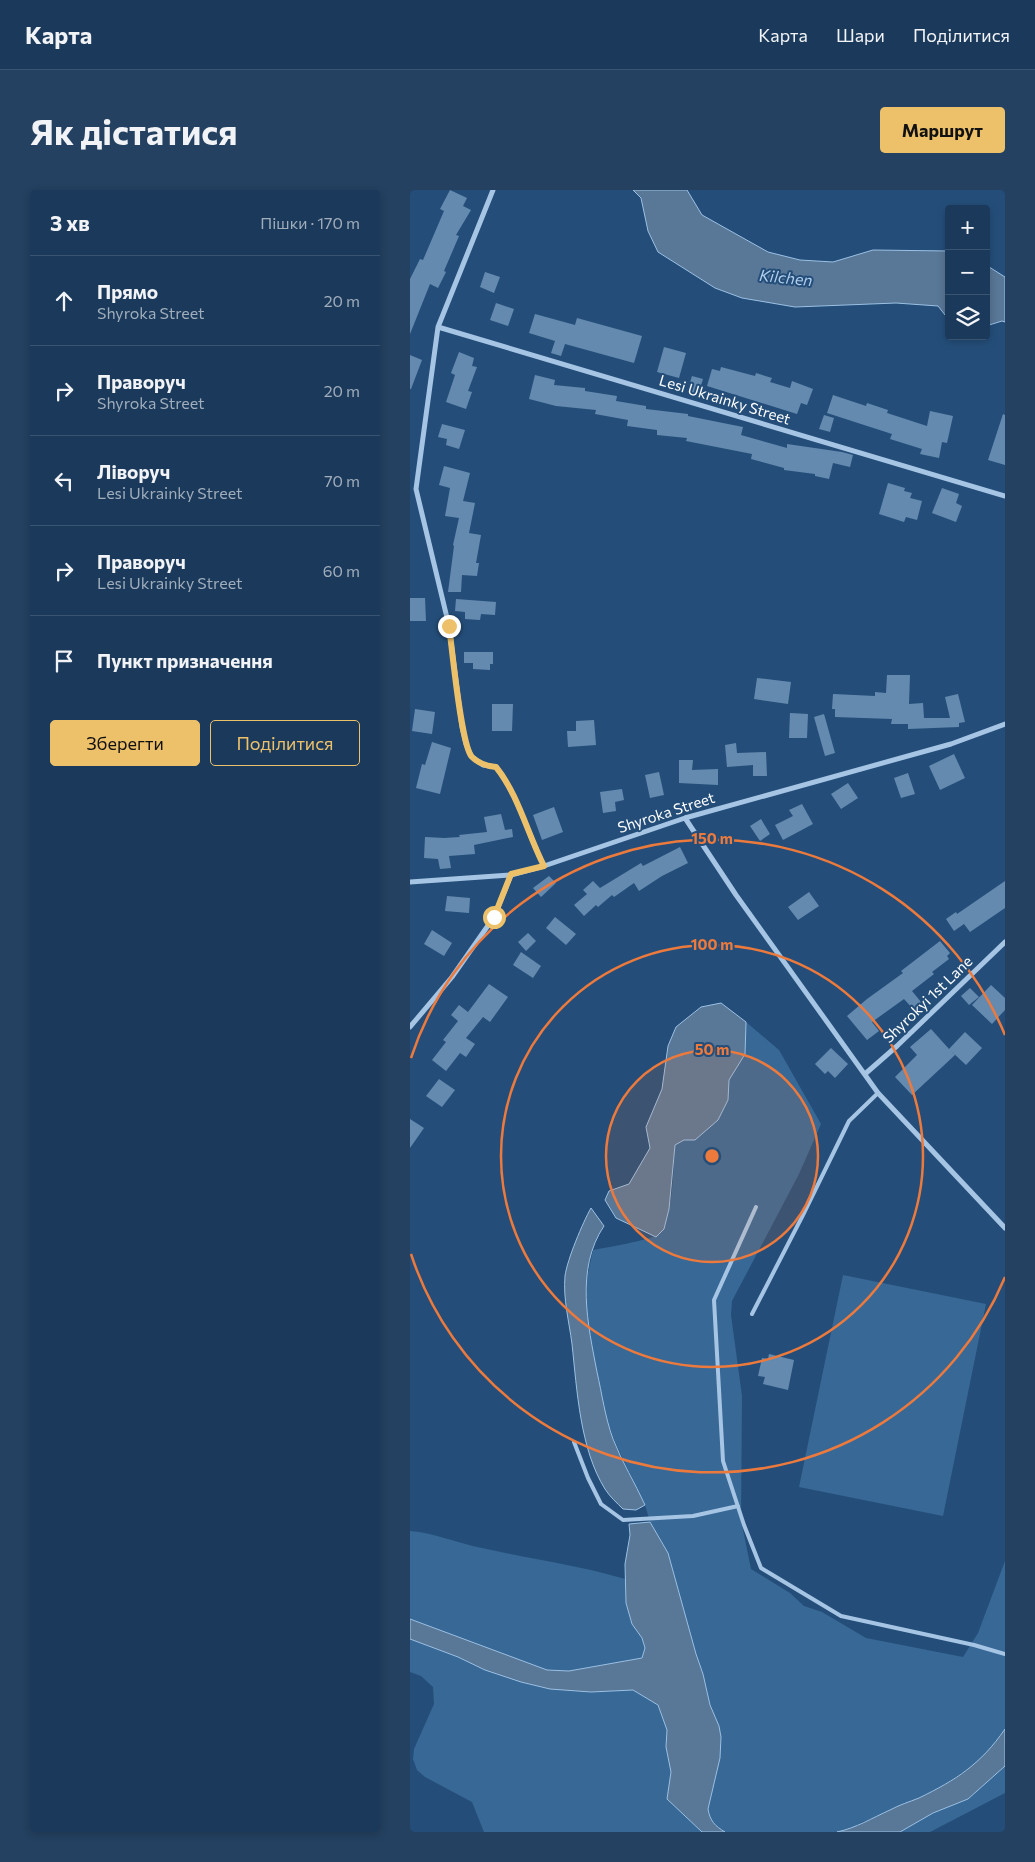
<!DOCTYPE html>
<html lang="uk">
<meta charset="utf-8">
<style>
:root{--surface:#1b3a5b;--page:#244161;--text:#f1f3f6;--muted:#a0adbb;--line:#395471;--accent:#edc16a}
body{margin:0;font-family:Commissioner,sans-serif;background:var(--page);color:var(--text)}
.controls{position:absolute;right:15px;top:15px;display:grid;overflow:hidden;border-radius:5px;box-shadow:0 2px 8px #0003}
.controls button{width:45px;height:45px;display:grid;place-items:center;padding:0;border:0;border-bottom:1px solid var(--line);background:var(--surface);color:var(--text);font:25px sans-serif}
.stop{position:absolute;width:15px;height:15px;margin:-11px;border:4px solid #edc16a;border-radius:50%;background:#fff}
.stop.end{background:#edc16a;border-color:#fff;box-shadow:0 1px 5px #0008}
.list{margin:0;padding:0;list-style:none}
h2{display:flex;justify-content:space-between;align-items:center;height:65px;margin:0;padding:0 20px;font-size:21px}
h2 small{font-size:16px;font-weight:400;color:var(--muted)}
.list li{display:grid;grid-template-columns:32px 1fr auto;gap:15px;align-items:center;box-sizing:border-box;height:90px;padding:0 20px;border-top:1px solid var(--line)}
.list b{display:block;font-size:19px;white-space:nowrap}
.list p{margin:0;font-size:16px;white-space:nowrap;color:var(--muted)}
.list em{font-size:16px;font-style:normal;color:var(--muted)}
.actions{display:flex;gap:10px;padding:15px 20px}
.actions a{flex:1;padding:11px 0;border:1px solid var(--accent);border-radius:5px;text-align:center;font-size:18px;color:var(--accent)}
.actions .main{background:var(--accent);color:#111}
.icon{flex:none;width:28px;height:28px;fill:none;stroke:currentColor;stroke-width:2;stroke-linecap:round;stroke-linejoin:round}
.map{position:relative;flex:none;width:595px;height:1642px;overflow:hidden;border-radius:5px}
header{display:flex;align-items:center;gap:30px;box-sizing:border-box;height:70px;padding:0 25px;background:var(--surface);border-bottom:1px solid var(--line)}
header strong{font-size:24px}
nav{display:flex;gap:28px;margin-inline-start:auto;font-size:18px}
.intro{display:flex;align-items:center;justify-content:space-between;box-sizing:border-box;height:120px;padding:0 30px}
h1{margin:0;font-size:35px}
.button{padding:12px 22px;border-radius:5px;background:var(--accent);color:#111;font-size:18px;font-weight:700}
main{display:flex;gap:30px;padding:0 30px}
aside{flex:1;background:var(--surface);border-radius:5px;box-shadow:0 2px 8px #0003}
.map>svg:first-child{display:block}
</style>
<header>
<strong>Карта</strong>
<nav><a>Карта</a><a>Шари</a><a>Поділитися</a></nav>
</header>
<div class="intro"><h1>Як дістатися</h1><a class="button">Маршрут</a></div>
<main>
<aside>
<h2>3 хв<small>Пішки · 170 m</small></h2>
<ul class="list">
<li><svg class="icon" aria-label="ahead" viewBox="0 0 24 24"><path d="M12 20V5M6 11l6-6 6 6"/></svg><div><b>Прямо</b><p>Shyroka Street</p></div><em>20 m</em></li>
<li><svg class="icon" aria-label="right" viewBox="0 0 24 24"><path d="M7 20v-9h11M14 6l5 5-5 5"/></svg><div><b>Праворуч</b><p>Shyroka Street</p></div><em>20 m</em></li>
<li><svg class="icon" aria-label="left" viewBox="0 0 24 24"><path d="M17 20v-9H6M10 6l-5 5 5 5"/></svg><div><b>Ліворуч</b><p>Lesi Ukrainky Street</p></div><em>70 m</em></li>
<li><svg class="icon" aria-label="right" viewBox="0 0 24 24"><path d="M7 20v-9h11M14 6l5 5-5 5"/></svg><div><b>Праворуч</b><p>Lesi Ukrainky Street</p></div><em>60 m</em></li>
<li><svg class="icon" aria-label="arrive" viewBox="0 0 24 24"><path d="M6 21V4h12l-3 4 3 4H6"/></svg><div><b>Пункт призначення</b></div></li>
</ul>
<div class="actions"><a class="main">Зберегти</a><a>Поділитися</a></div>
</aside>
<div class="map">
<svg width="595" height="1642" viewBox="0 0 595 1642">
<rect width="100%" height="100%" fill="#244e79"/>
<!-- green -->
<path fill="#386896" d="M 336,832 L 369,860 L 411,934 L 389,984 L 322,1111 L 321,1125 L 332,1206 L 331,1330 L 341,1379 L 380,1403 L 394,1416 L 412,1422 L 456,1448 L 553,1467 L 568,1443 L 595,1371 L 595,1539 L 577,1564 L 562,1576 L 534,1595 L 507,1609 L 480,1620 L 467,1627 L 452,1632 L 441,1639 L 427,1642 L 315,1642 C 305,1636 300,1631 298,1619 L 310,1568 L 311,1547 L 309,1536 L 300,1515 L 293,1484 L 286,1464 L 258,1363 L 240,1332 L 235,1315 L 204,1250 L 196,1228 L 177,1134 L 177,1088 L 183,1060 C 194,1058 240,1050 247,1045 C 264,1033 263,976 265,955 L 274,950 L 318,910 L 319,890 L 335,864 Z
M 433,1085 L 576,1114 L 533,1326 L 389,1297 Z
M 0,1341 C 25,1343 47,1353 72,1358 C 120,1369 168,1375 215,1389 L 216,1414 L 222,1434 L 232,1448 L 235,1458 L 232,1468 L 159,1481 L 137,1480 L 0,1429 Z
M 0,1449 L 48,1467 L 75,1480 L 111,1492 L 140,1499 L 181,1502 L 223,1499 L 248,1515 L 257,1540 L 256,1557 L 261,1582 L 257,1609 L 292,1642 L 74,1642 L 62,1612 L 15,1587 L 7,1580 L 3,1569 L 4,1559 L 24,1514 L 23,1497 L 11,1486 L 0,1482 Z
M 595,1576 L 595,1603 L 520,1642 L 490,1642 L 522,1623 L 558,1609 Z"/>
<!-- water -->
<path fill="#597797" stroke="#9bc1e4" d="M 223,0 L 277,0 L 292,25 L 358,62 L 390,70 L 423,72 L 463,60 L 539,61 L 539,130 L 528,116 L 486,113 L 385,117 L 332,108 L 305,98 L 248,62 L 238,41 L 231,8 Z
M 576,75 L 595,87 L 595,132 L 592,131 L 576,136 Z
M 311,813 L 336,832 L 335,864 L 319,890 L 318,910 L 308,930 L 285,950 L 274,950 L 265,955 L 259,1019 L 254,1039 L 246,1047 L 206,1028 L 195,1010 L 199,1001 L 219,994 L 240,958 L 236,937 L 252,899 L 258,856 L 266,837 L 291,817 Z
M 181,1018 L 194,1036 C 165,1079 178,1135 187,1182 C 192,1204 195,1227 203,1249 C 212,1272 225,1293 235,1315 L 226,1320 L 213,1319 C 207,1313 200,1307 195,1299 C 170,1259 167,1200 162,1154 C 159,1131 153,1109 155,1086 C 157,1070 173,1032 181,1018 Z
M 240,1332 L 258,1363 L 286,1464 L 293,1484 L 300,1515 L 309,1536 L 311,1547 L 310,1568 L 298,1619 C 300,1631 305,1636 315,1642 L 292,1642 L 257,1609 L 261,1582 L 256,1557 L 257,1540 L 248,1515 L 223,1500 L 181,1502 L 140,1499 L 111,1492 L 75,1480 L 48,1467 L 0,1449 L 0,1429 L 137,1480 L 159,1481 L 232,1468 L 235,1458 L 232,1448 L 222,1434 L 216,1413 L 215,1374 L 220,1345 L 219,1334 Z
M 595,1539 L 595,1576 L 558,1609 L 523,1623 L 490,1642 L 427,1642 C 446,1638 462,1628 480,1620 C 489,1615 499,1612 509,1608 C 546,1590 571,1574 595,1539 Z"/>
<!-- building -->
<path fill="#658aaf" d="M 40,0 L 57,8 L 53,16 L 61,20 L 46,45 L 49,46 L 34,81 L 36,82 L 28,98 L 20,94 L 0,144 L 0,89 L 10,69 L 13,70 L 34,21 L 30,19 Z
M 75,82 L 90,87 L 84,103 L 70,97 Z
M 86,113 L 104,119 L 98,136 L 80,130 Z
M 125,124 L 165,135 L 167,128 L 232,146 L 224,173 L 155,154 L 151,166 L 141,163 L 145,151 L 119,143 Z
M 254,157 L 276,163 L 269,188 L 247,182 Z
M 49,162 L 64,168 L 62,176 L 67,177 L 58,201 L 62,202 L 56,219 L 36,212 L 45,185 L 41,183 Z
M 0,165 L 12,170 L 1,199 L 0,199 Z
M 311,177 L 345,186 L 346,183 L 362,188 L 360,192 L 380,198 L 382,191 L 403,199 L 397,215 L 391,213 L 387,224 L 297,196 L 302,179 L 310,181 Z
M 125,185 L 145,190 L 144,195 L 175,198 L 175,201 L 207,206 L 206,211 L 236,216 L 236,219 L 278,224 L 278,226 L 333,237 L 331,245 L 377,258 L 377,254 L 432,262 L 443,265 L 440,277 L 423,273 L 419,289 L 405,286 L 405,284 L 374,280 L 374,278 L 341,269 L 342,264 L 276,251 L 277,248 L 247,245 L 247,240 L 217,236 L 218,230 L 185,224 L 186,220 L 146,216 L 119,209 Z
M 282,186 L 293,189 L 288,205 L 277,202 Z
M 423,205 L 456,216 L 457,213 L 478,220 L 477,223 L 517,236 L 520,221 L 543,226 L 537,253 L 532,252 L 529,268 L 510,264 L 512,259 L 480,249 L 482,244 L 417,223 Z
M 593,224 L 595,225 L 595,275 L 578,270 Z
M 414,225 L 424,228 L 420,242 L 409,239 Z
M 32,234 L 55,240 L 49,259 L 36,255 L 37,249 L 28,247 Z
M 34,276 L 60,283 L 53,311 L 65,313 L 59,343 L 71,345 L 66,373 L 69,373 L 67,386 L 52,385 L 51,402 L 38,402 L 44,356 L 43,355 L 49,328 L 35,326 L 40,298 L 29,295 Z
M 478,293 L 495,298 L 494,301 L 502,303 L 500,308 L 512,311 L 507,330 L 496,327 L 494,332 L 469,324 Z
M 532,298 L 549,304 L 546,313 L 552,316 L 546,332 L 522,323 Z
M 0,408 L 15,408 L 16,431 L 0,431 Z
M 46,409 L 86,412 L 85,425 L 71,424 L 70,430 L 55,429 L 55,422 L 45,421 Z
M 54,462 L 83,462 L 83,474 L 80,474 L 80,480 L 63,479 L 63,473 L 54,473 Z
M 477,485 L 500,485 L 499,514 L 513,513 L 514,528 L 540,528 L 535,507 L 548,504 L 555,532 L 549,533 L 549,537 L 498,539 L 498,534 L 481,534 L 482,529 L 425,527 L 425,519 L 422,519 L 423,504 L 465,506 L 465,502 L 476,503 Z
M 347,488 L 381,492 L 378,514 L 344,509 Z
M 82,514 L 103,514 L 102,541 L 82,541 Z
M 5,519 L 25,522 L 22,544 L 2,541 Z
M 380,523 L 398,524 L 397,548 L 379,548 Z
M 414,524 L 425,563 L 415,566 L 404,527 Z
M 184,530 L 186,555 L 158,557 L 157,541 L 166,541 L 166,531 Z
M 22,552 L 41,558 L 30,604 L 6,598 L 12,574 L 15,575 Z
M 326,553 L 327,563 L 356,562 L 357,586 L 343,586 L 343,575 L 317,577 L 315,555 Z
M 544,564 L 555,588 L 530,600 L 519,576 Z
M 269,570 L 283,570 L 282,580 L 308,579 L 308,595 L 269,593 Z
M 249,582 L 254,605 L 240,608 L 235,585 Z
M 498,583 L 505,604 L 491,608 L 484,588 Z
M 438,593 L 448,608 L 431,619 L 421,604 Z
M 212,599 L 214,610 L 205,612 L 206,621 L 193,623 L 190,602 Z
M 392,614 L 403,634 L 373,650 L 365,635 L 383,626 L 379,620 Z
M 144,617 L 153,642 L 132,650 L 123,625 Z
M 91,624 L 95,640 L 102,639 L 103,647 L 64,655 L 65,664 L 39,666 L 41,678 L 30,679 L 28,669 L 14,668 L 15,647 L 34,648 L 50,647 L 49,645 L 77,642 L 74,627 Z
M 351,629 L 360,644 L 350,651 L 340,636 Z
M 270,657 L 278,673 L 252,686 L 229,701 L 224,693 L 204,707 L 202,705 L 188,717 L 186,715 L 174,726 L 164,715 L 177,704 L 173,700 L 183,691 L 190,698 L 231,673 L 233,676 Z
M 139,686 L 146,693 L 131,707 L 123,698 Z
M 595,691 L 595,718 L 560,742 L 554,734 L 544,741 L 536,729 L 546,722 L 547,724 Z
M 399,702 L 409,716 L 388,730 L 378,717 Z
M 37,706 L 60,708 L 59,723 L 35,721 Z
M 145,727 L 166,744 L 156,755 L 136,738 Z
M 22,740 L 42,753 L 34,766 L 14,754 Z
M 118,743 L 126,751 L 116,761 L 108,752 Z
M 530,751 L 540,763 L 537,766 L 539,769 L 522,782 L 524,784 L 502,801 L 511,812 L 503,819 L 494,809 L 462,832 L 469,841 L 457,850 L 437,826 L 457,809 L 493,783 L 491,781 Z
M 111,762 L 131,776 L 123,788 L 103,775 Z
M 79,794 L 98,807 L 80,832 L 73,827 L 56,848 L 65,854 L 56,867 L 50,863 L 36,881 L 22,870 L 36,852 L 33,850 L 48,831 L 41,825 L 49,815 L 58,822 Z
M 581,795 L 595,808 L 595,820 L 582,834 L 562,815 Z
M 560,798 L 569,807 L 559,815 L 551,806 Z
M 521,839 L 539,859 L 555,842 L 572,858 L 556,875 L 541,861 L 545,865 L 502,905 L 485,887 L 507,865 L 500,857 Z
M 421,858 L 438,874 L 425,888 L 418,881 L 415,884 L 405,874 Z
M 29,889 L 45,900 L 32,917 L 16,906 Z
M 0,929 L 14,938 L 0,958 Z
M 359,1164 L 384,1170 L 378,1200 L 353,1194 L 355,1187 L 348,1186 L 352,1168 L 358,1169 Z"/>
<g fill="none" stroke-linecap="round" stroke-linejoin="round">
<!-- lane -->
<path stroke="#a6c5e4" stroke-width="4" d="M 346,1017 L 304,1110 L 313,1271 L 334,1335 L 351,1378 L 431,1426 L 564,1455 L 595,1464
M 342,1124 L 393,1025 L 439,931 L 468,903
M 164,1252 L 178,1288 L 191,1314 L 213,1330 L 283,1326 L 328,1316"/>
<!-- street -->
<path stroke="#a6c5e4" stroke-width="5" d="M 83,0 L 28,137 L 6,299 L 39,436 L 52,537 L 56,554 L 61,566 L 73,575 L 86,577 C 108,604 118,645 134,676
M 28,137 L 595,306
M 275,628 L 326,705 L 468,903 L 595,1038
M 0,692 L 101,685 L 134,676 L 275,628 L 541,554 L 595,534
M 0,837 L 42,787 L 84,727 L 101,685
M 455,884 L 487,856 L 595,752"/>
</g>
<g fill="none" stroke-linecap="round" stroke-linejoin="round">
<!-- route -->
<path stroke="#edc16a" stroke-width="6" d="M 39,436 C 42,457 51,556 62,567 C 69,574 77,576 86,577 C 108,604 118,645 134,676 L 101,684 L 84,727"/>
</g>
<!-- distance rings -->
<circle cx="302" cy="966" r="106" fill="#ed7a3d" fill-opacity=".12"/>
<g fill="none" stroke="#ed7a3d" stroke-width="2.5">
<circle cx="302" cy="966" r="106"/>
<circle cx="302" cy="966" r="211"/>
<path d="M595 1087A317 317 0 0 1 1 1064M1 868A317 317 0 0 1 595 845"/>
</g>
<g text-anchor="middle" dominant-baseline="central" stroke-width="4" stroke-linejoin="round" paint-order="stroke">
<!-- street labels -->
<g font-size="15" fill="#fff" stroke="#244e79">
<text transform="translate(315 209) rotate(17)">Lesi Ukrainky Street</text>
<text transform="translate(256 622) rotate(-18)">Shyroka Street</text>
<text transform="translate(517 809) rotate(-44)">Shyrokyi 1st Lane</text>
</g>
<!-- water labels -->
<g font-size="16" font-style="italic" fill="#b1cfec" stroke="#244e79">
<text transform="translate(376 87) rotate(6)">Kilchen</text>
</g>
</g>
<circle cx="302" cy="966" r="8" fill="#ed7a3d" stroke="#244e79" stroke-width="2.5"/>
<g font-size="15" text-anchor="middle" font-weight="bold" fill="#ed7a3d" stroke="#244e79" stroke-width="4" stroke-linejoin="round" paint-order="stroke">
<text x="302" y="654">150 m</text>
<text x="302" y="760">100 m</text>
<text x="302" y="865">50 m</text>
</g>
</svg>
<div class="controls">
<button>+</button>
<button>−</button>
<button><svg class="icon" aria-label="layers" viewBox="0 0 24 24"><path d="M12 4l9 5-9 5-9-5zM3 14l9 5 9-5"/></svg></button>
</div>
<div class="stop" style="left:84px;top:727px"></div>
<div class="stop end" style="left:39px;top:436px"></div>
</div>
</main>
